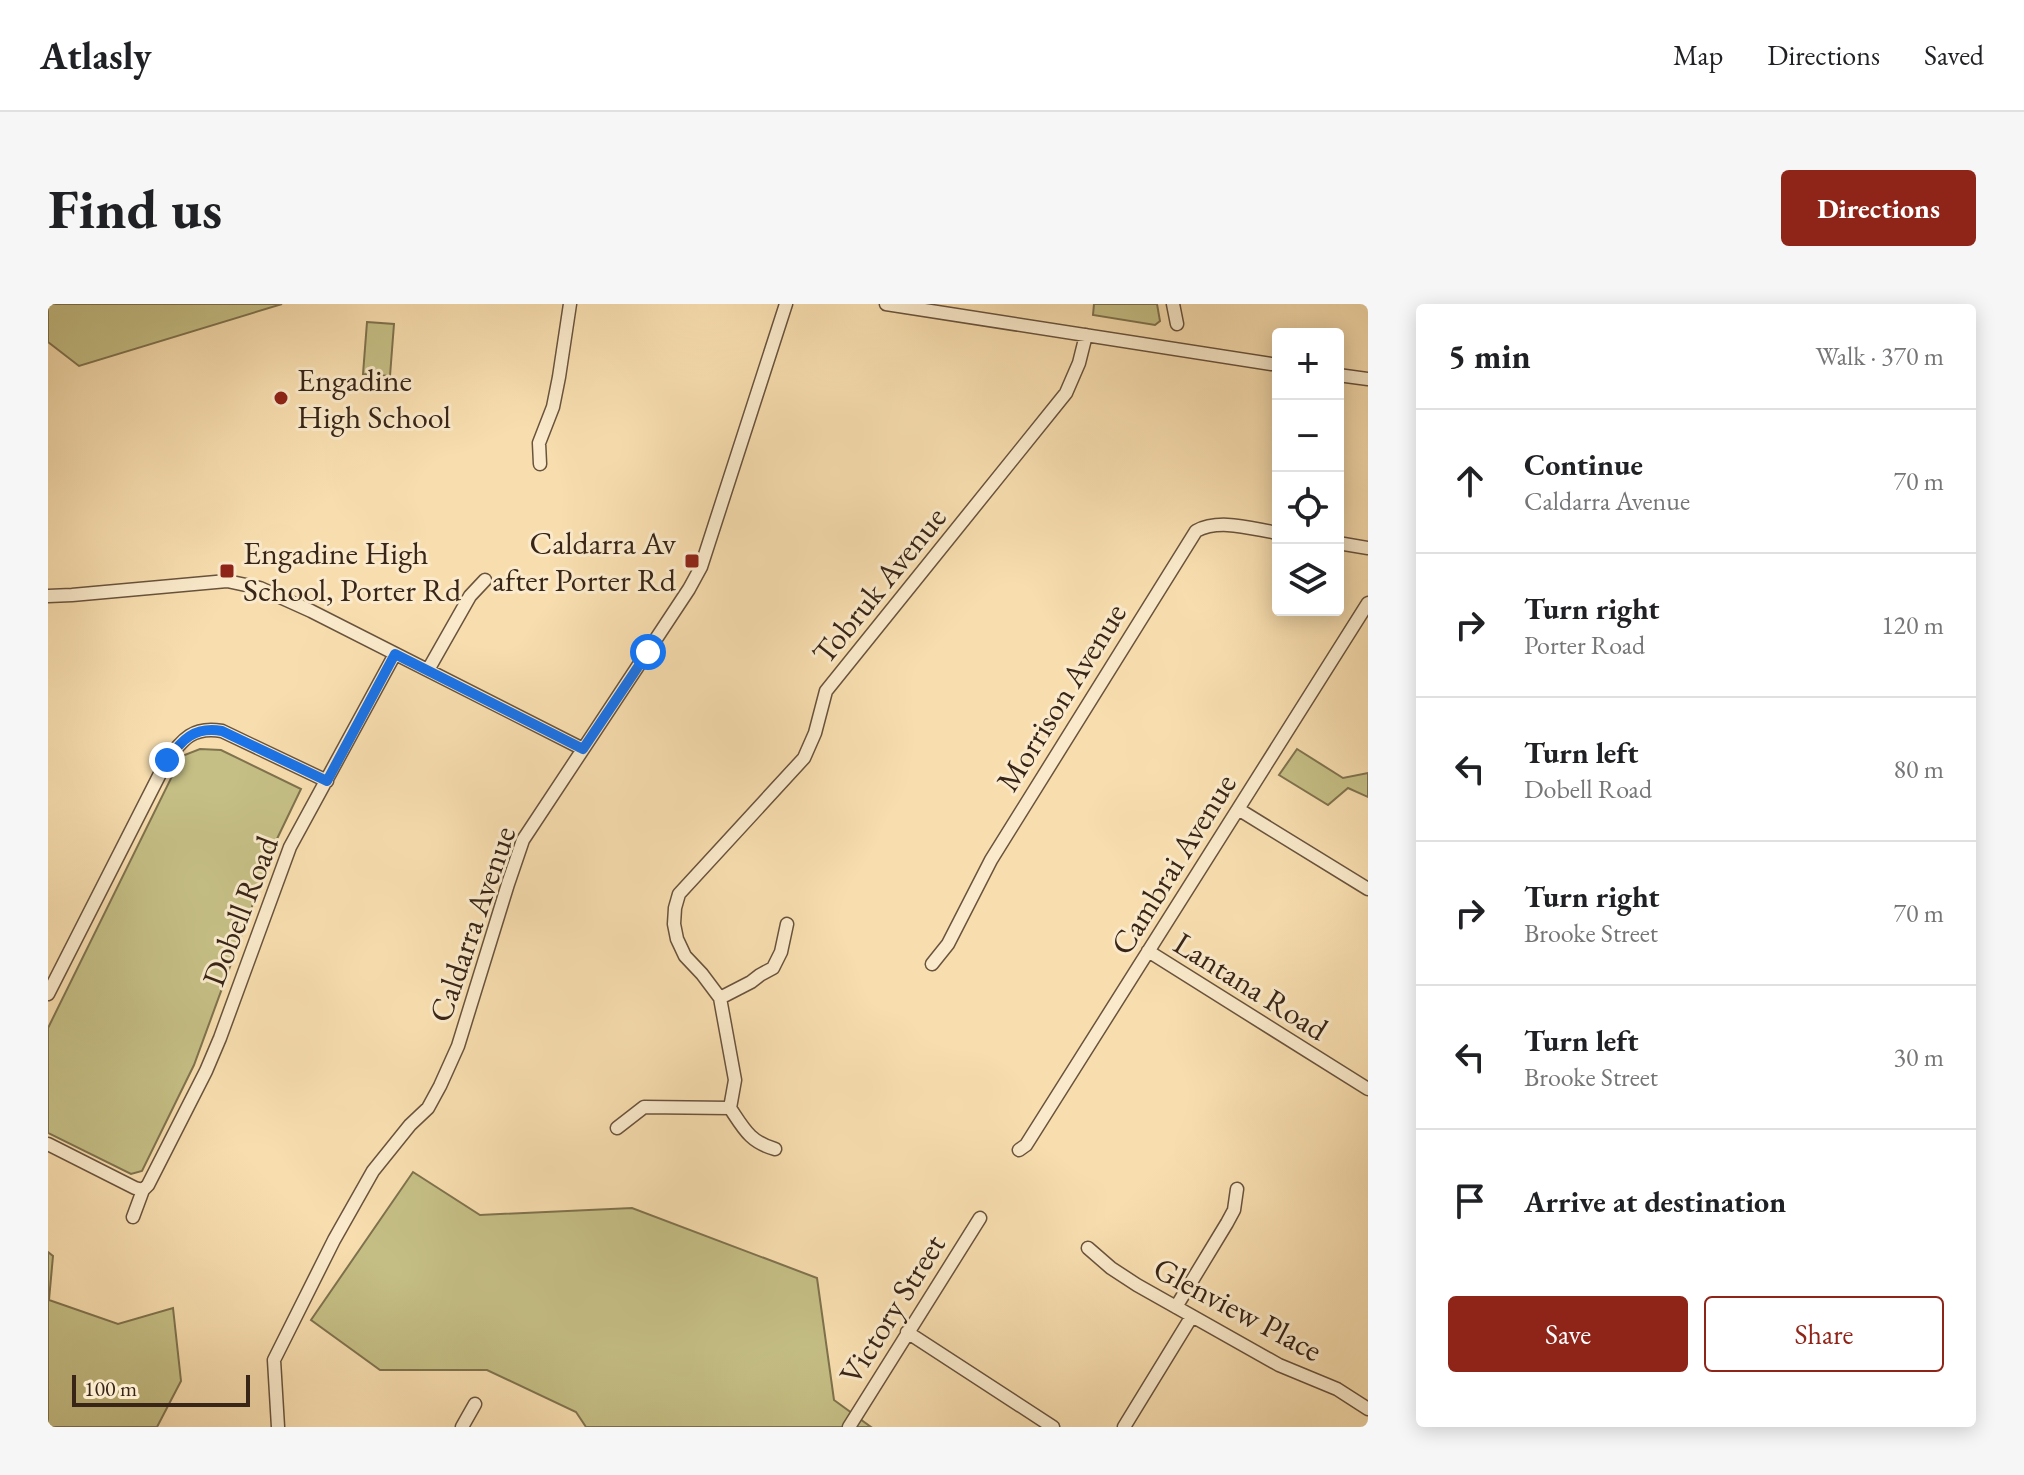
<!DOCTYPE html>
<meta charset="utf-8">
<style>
:root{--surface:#fff;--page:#f6f6f6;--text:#202124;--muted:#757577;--line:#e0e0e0;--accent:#8f2418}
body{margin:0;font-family:"EB Garamond",serif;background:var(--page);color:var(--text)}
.controls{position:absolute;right:24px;top:24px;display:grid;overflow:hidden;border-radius:8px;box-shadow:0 4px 20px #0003}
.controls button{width:72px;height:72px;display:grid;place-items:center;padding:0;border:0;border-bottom:2px solid var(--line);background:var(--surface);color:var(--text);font:40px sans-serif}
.scale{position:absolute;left:24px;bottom:20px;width:178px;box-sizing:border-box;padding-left:8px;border:4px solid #392517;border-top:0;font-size:22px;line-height:28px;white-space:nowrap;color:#392517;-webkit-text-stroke:6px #faeacb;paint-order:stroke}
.stop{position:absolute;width:24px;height:24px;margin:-18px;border:6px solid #1a73e8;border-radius:50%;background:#fff}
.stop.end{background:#1a73e8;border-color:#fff;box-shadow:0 2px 8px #0008}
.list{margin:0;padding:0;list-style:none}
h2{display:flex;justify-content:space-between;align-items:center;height:104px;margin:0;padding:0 32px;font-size:34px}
h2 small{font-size:26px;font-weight:400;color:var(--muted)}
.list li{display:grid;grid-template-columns:52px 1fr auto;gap:24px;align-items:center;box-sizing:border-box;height:144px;padding:0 32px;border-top:2px solid var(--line)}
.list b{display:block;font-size:30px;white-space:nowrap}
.list p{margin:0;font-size:26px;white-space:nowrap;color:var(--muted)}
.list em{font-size:26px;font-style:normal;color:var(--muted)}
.actions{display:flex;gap:16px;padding:24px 32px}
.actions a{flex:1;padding:18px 0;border:2px solid var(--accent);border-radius:8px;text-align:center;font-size:28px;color:var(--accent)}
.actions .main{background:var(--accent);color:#fff}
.icon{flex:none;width:44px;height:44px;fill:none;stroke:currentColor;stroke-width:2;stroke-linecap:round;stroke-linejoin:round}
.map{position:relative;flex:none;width:1320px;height:1123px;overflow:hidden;border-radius:8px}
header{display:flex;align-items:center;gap:48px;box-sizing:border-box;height:112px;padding:0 40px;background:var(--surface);border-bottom:2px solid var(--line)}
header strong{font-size:38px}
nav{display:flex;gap:44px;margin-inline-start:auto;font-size:28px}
.intro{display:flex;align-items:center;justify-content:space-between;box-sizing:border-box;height:192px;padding:0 48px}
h1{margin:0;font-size:56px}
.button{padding:20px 36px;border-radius:8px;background:var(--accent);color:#fff;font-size:28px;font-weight:700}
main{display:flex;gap:48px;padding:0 48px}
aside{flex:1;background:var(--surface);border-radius:8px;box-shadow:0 4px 20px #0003}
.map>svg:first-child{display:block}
</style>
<header>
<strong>Atlasly</strong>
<nav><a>Map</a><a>Directions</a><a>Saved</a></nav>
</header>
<div class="intro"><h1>Find us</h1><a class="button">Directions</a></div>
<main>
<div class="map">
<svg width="1320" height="1123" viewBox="0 0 1320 1123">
<rect width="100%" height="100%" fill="#f8deaf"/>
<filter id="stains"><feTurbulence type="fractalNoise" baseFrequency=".0025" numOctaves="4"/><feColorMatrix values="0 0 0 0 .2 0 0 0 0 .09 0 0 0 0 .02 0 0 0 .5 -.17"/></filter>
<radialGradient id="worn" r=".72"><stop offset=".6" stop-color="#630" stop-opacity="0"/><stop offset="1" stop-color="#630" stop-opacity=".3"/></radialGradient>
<!-- green -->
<path fill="#c5bf85" stroke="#7f724e" stroke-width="2" d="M 0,0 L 234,0 L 31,62 L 0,38 Z
M 1046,0 L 1109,0 L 1112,17 L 1107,21 L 1045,11 Z
M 319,18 L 346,20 L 342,72 L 315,70 Z
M 152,445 L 173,446 L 253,485 L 228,537 L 146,761 L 94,867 L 83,870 L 0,829 L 0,724 L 134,452 Z
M 1249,445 L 1295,474 L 1320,469 L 1320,493 L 1300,484 L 1280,501 L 1231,471 Z
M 365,868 L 432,911 L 584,904 L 769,974 L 786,1096 L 823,1123 L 538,1123 L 528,1108 L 439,1066 L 332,1066 L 263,1016 Z
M 0,948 L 5,952 L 1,996 L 70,1020 L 125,1004 L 133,1077 L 109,1123 L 0,1123 Z"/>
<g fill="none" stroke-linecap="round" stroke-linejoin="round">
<defs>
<path id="minor" d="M 838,0 L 1230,61
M 1125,0 L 1129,20
M 1290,71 L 1320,75
M 492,160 L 491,139 L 505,103 L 511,73 L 522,0
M 1290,239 L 1320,244
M 0,292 L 24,291 L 179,277 L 212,284 L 263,307 L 535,445
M 380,366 L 422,292 L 437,276
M 1190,505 L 1320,585
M 1100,647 L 1320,785
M 884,660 L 900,640 L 943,556 L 1148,227 C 1172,214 1204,225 1230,229
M 0,690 L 119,456 C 135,435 145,422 174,427 L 279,477
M 672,694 L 703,678 L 712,671 L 725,664 L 733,648 L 739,620
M 569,824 L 596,803 L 682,804
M 0,840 L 87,884 L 95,886 L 100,881 L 158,767 L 172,734 L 242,543 L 347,350
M 727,845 C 702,838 696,825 682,804 L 687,776 L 672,694 L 654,670 L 637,652 L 629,635 L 626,620 L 627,604 L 631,590 L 756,454 L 767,429 L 778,387 L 1018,89 L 1031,59 L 1038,31
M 971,846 L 978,841 L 1320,299
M 85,913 L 95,886
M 1040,944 L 1063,964 L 1089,981 L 1231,1061 L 1289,1085 L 1320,1105
M 1128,1003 L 1179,919 L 1186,906 L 1189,885
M 859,1028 L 1005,1123
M 230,1123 L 226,1056 L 286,936 L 325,867 L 362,821 L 380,804 L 392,782 L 410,742 L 460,580 L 475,536 L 641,285 L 653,263 L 738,0
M 414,1123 L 427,1100
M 801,1123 L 932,914
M 1076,1123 L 1144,1012"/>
</defs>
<!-- minor casing -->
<use href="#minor" stroke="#69533d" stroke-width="15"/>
<!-- minor -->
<use href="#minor" stroke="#faeacb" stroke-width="12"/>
</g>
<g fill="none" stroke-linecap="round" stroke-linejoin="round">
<!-- route -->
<path stroke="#1a73e8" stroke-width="10" d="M 119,456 C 134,436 146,422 174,427 L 279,477 L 347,350 L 535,445 L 600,348"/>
</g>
<!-- markers -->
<g fill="#8f2418" stroke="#faeacb" stroke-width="3">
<circle cx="233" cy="94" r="8"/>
<rect x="636" y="249" width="16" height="16" rx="4"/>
<rect x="171" y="259" width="16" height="16" rx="4"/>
</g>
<g text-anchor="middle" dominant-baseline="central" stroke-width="6" stroke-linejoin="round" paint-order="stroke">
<!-- poi labels -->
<g font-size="32" fill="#392517" stroke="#faeacb" text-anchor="start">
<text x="249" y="76">Engadine<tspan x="249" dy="37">High School</tspan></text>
<text x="628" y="239" text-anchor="end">Caldarra Av<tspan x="628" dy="37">after Porter Rd</tspan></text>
<text x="195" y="249">Engadine High<tspan x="195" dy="37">School, Porter Rd</tspan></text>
</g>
<!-- street labels -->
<g font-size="32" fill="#392517" stroke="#faeacb">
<text transform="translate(831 281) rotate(-51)">Tobruk Avenue</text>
<text transform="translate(1013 393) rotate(-58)">Morrison Avenue</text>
<text transform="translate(1125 560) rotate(-58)">Cambrai Avenue</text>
<text transform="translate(192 607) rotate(-69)">Dobell Road</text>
<text transform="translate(424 620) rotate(-71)">Caldarra Avenue</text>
<text transform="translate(1203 682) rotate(32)">Lantana Road</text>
<text transform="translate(844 1005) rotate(-58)">Victory Street</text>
<text transform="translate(1190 1005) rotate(28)">Glenview Place</text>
</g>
</g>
<rect width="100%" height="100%" filter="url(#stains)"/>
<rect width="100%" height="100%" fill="url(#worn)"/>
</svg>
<div class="controls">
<button>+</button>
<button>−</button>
<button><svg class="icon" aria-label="locate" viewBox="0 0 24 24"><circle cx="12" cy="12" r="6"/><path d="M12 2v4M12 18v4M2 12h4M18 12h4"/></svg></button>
<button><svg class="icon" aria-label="layers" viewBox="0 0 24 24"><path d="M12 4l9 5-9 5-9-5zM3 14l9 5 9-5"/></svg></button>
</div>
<div class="scale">100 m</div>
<div class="stop" style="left:600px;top:348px"></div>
<div class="stop end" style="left:119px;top:456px"></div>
</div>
<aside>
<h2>5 min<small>Walk · 370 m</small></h2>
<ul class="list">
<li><svg class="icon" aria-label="ahead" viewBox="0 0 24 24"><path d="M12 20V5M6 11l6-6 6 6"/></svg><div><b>Continue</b><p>Caldarra Avenue</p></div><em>70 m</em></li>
<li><svg class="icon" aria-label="right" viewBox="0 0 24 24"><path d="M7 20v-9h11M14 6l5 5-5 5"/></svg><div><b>Turn right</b><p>Porter Road</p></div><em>120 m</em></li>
<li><svg class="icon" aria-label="left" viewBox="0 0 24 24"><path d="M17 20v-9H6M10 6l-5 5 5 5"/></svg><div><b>Turn left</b><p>Dobell Road</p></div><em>80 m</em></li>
<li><svg class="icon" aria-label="right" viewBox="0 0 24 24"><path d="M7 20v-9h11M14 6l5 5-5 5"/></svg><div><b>Turn right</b><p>Brooke Street</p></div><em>70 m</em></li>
<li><svg class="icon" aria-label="left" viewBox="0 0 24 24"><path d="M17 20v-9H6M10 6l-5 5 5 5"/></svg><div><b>Turn left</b><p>Brooke Street</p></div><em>30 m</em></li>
<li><svg class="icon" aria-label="arrive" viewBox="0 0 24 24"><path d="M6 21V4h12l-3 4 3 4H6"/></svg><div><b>Arrive at destination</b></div></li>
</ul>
<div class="actions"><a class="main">Save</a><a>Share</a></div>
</aside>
</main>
